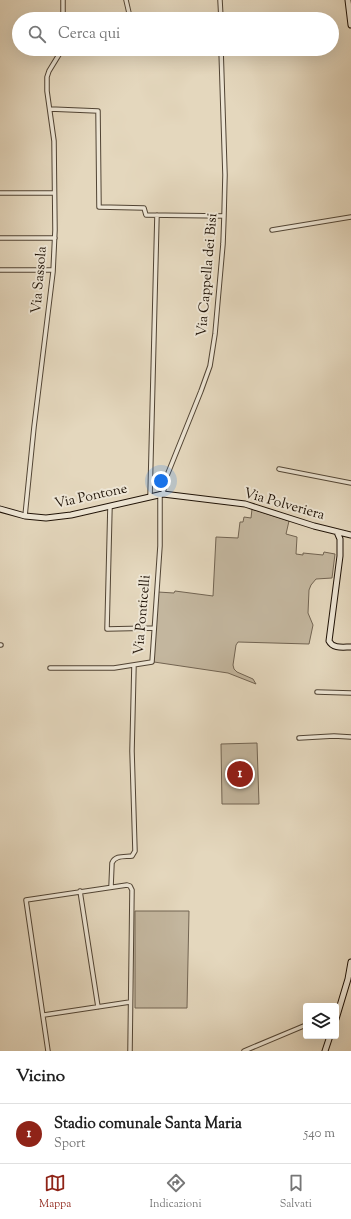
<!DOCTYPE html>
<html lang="it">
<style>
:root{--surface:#fff;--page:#f2f2f2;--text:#222;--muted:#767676;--line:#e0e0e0;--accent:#8f2418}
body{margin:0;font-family:"Sorts Mill Goudy",serif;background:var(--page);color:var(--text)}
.controls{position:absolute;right:12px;bottom:12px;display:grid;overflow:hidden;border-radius:4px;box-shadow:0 4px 16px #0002}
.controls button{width:36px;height:36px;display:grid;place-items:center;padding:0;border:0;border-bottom:1px solid var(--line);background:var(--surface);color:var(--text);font:20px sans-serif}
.you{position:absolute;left:161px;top:481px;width:14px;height:14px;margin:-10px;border:3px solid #fff;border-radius:50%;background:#1a73e8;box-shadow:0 0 0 6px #1a73e833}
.badge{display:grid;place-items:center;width:26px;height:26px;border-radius:50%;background:var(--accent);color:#fff;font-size:13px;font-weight:700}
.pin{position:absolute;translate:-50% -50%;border:2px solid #fff;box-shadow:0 1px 4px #0006}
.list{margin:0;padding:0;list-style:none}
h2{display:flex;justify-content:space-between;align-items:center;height:52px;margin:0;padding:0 16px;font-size:17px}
h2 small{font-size:13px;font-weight:400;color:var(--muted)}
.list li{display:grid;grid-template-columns:26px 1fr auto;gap:12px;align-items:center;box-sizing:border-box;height:60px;padding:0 16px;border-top:1px solid var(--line)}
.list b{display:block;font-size:15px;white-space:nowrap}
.list p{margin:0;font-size:13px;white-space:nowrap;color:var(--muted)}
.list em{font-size:13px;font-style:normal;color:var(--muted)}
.icon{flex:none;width:22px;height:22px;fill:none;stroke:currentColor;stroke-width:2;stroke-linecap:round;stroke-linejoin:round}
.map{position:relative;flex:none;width:351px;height:1051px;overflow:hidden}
.search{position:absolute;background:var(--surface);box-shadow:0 4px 16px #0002;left:12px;right:12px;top:12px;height:44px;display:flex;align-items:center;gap:10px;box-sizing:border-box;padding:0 14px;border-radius:22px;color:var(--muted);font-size:15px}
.sheet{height:112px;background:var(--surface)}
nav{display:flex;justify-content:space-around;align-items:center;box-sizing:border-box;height:56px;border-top:1px solid var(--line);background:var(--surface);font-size:11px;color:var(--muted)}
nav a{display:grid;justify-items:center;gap:2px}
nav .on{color:var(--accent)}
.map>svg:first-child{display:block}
</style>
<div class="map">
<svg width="351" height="1051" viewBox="0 0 351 1051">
<rect width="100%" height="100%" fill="#e4d7bd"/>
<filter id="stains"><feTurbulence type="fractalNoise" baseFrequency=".005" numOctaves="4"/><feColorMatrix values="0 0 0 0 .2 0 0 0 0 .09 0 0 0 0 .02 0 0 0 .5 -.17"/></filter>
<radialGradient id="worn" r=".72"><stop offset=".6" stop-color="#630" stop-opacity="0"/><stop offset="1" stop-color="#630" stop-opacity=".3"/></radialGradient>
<!-- green -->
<path fill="#c3b69e" stroke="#726452" d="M 252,509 L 289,521 L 286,534 L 297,537 L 296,554 L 303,555 L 303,553 L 323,555 L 324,552 L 335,554 L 332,578 L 316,579 L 311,585 L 309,590 L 308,613 L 313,625 L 309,644 L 238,642 L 236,645 L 233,665 L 234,669 L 237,672 L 253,679 L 256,684 L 228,673 L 154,662 L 153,661 L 158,592 L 174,593 L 175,591 L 213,596 L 216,537 L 238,538 L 240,522 L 243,522 L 244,517 L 251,518 Z
M 257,743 L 259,804 L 222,804 L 221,744 Z
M 135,911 L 189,911 L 187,1008 L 135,1008 Z"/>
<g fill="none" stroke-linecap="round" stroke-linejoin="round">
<defs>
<path id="street" d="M 63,0 L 63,19
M 126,0 L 129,13
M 220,0 L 221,19
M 50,109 L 98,111 L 99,207 L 144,208 L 146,215 L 224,216
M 0,193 L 53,193
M 272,230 L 351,217
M 0,238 L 55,238
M 0,270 L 53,270
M 279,469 L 351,483
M 163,494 L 166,478 L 201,391 L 210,366 L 215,334 L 223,244 L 224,216 L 225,175 L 221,49
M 150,497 L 157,215
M 110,506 L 107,629 L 154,628
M 25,516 L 34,427 L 53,272 L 55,230 L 54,141 L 47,91 L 47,77 L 49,71 L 60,53 L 61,49
M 0,645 L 1,645
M 50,668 L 114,668 L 152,662 L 160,546 L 160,494
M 317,692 L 351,693
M 299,738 L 334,736 L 351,737
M 111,887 L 112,863 C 115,855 125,857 132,856 L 135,851 L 132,751 L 134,665
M 80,891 L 98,1007
M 44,1015 L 130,1002
M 48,1051 L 26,900 L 127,885 L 130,886 L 132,890 L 130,1051
M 244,1051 L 306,1025"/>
<path id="secondary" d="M 348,0 L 351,25
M 0,509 L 25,516 L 46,518 L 71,515 L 163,494 L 245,504 L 314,526 L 351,535
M 337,532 L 340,539 L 340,556 L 329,641 C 333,649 343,647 351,647
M 336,1019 L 348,979 L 351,962
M 325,1051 L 330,1036"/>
</defs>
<!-- street casing -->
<use href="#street" stroke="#514434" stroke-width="5.5"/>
<!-- secondary casing -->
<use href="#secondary" stroke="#201307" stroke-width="7"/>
<!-- street -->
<use href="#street" stroke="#ede5d4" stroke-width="3.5"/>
<!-- secondary -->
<use href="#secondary" stroke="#ede5d4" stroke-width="5"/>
</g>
<g text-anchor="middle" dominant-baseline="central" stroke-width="4" stroke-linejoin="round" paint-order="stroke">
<!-- street labels -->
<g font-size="14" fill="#201307" stroke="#ede5d4">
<text transform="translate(208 275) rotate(-85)">Via Cappella dei Bisi</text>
<text transform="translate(40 280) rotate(-85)">Via Sassola</text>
<text transform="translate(91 497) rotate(-12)">Via Pontone</text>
<text transform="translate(284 505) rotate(16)">Via Polveriera</text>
<text transform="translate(143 615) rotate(-85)">Via Ponticelli</text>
</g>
</g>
<rect width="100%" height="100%" filter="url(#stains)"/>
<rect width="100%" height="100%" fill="url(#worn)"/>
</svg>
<div class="controls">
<button><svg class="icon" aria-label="layers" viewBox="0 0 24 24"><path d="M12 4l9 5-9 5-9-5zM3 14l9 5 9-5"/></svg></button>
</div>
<div class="you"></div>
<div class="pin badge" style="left:240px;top:774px">1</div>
<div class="search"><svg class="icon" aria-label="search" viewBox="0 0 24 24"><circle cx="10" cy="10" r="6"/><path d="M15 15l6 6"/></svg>Cerca qui</div>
</div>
<section class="sheet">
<h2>Vicino<small></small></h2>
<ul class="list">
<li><span class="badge">1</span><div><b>Stadio comunale Santa Maria</b><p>Sport</p></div><em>540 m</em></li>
</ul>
</section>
<nav>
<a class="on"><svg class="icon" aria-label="map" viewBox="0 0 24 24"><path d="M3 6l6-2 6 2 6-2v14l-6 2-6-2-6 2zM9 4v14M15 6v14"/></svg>Mappa</a>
<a><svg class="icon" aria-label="directions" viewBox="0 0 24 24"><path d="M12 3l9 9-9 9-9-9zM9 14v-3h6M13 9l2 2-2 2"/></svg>Indicazioni</a>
<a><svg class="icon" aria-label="saved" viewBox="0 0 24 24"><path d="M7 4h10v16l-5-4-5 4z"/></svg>Salvati</a>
</nav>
